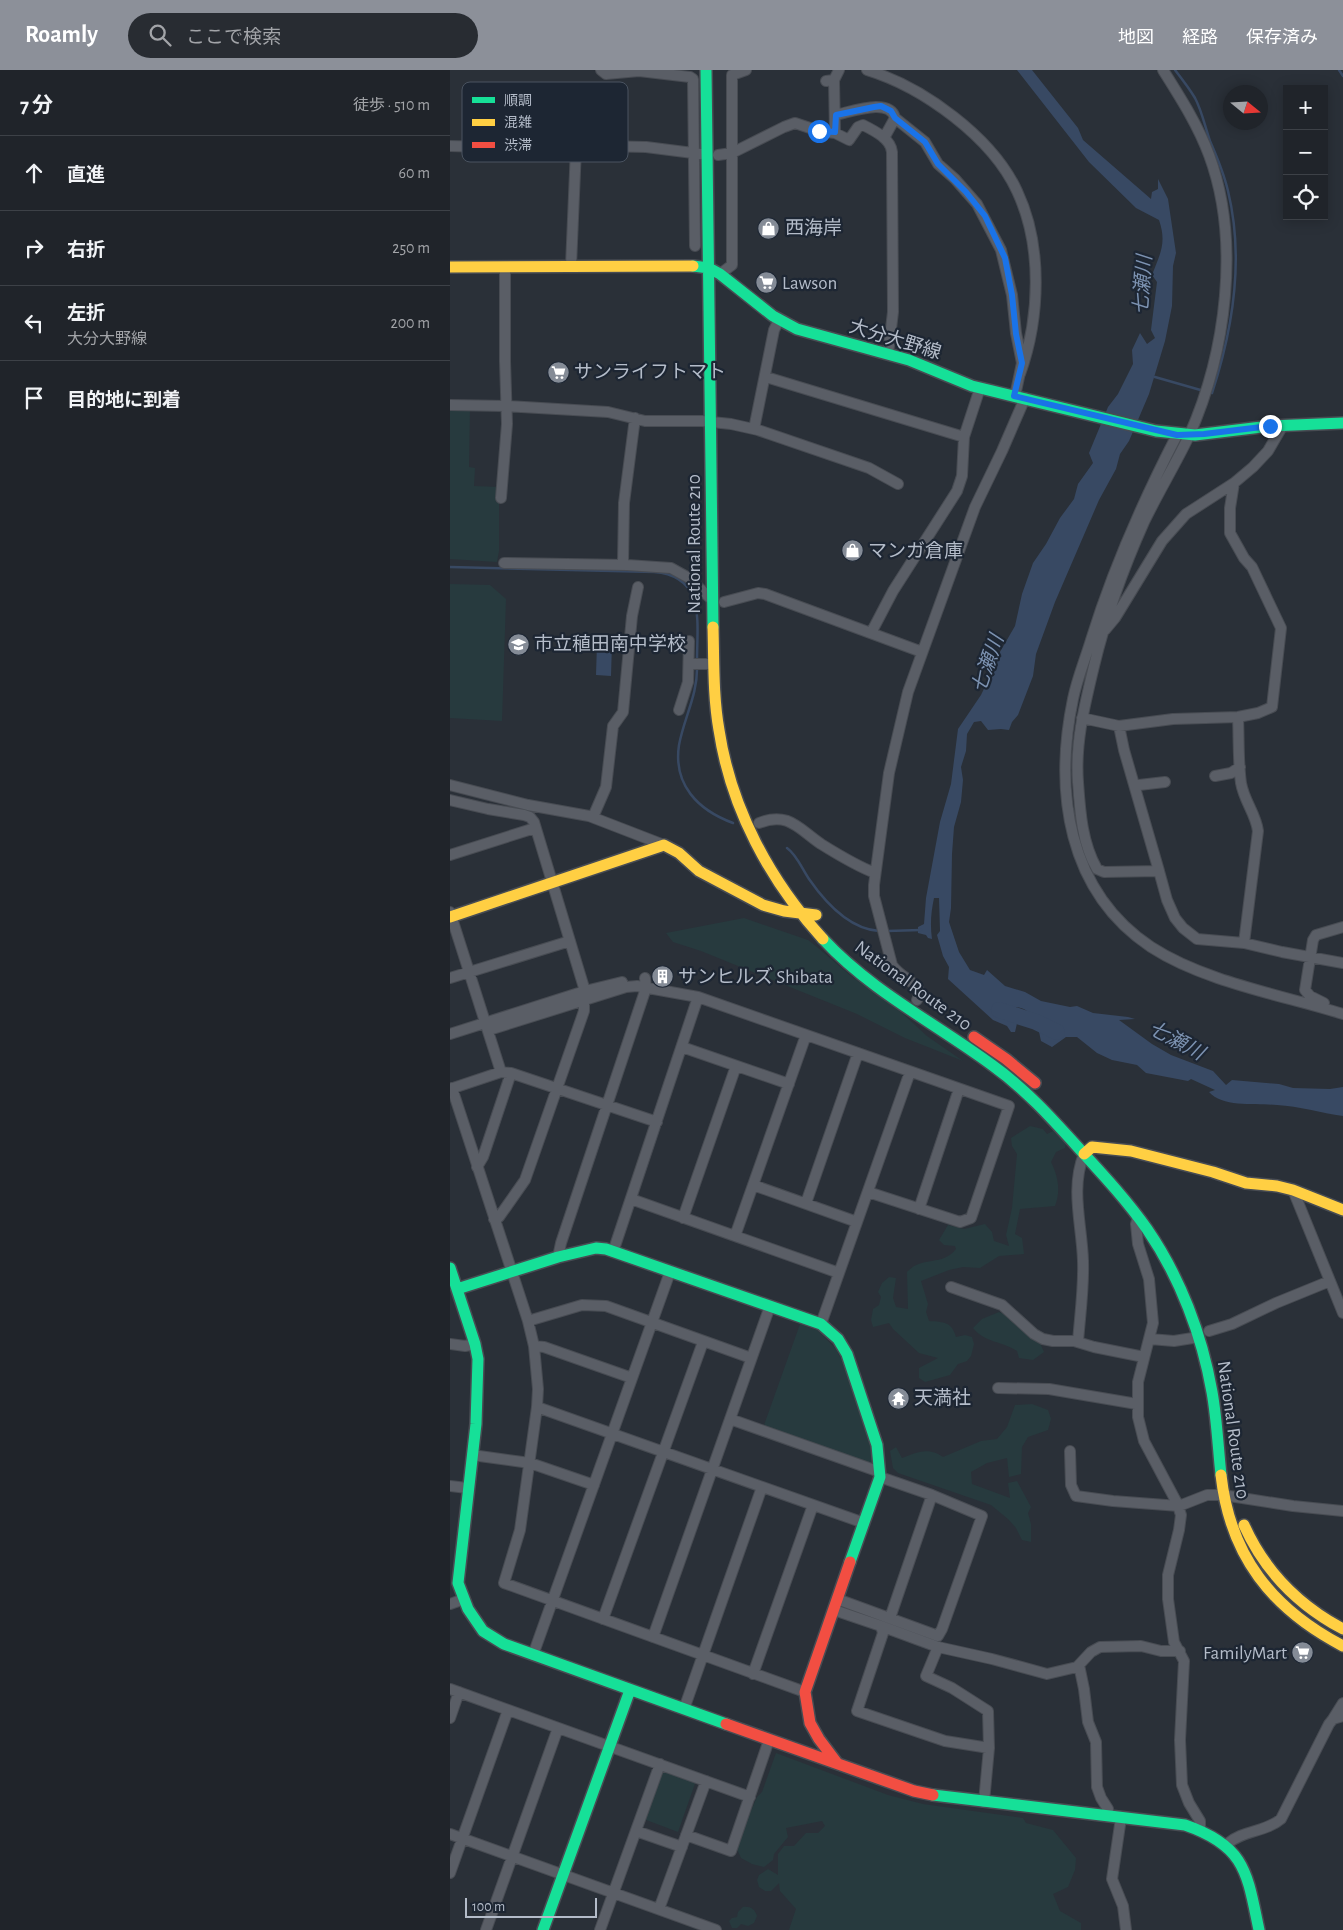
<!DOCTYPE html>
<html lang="ja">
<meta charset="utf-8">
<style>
:root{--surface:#20242a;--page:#282c32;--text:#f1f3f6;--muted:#a2a4a8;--line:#3d4147;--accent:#8c9099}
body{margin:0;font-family:"Alegreya Sans","Noto Sans JP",sans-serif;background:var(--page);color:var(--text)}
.controls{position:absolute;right:15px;top:15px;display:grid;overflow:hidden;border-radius:0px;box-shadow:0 2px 12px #0003}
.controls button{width:45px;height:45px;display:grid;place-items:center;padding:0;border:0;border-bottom:1px solid var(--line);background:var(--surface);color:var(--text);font:25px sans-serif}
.compass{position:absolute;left:773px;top:15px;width:45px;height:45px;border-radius:50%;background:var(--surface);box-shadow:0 2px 12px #0003;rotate:108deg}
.scale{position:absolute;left:15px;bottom:12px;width:132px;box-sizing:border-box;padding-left:5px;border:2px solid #b4bcc9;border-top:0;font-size:14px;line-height:18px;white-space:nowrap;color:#b4bcc9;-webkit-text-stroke:4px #1d2633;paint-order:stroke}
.stop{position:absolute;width:15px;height:15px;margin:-11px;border:4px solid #1a73e8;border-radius:50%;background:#fff}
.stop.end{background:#1a73e8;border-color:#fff;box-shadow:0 1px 5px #0008}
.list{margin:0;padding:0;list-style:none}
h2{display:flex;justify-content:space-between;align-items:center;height:65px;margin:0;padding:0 20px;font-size:21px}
h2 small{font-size:16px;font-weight:400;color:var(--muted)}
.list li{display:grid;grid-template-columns:32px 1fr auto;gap:15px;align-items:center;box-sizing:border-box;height:75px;padding:0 20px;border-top:1px solid var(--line)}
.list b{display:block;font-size:19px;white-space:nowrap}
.list p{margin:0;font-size:16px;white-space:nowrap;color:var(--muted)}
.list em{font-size:16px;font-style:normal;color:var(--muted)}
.icon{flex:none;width:28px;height:28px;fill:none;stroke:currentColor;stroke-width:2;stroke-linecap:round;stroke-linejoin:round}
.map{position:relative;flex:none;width:893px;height:1860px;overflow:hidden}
header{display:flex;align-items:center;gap:30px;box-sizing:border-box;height:70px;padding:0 25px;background:var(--accent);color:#fff}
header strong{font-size:24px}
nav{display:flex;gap:28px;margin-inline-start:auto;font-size:18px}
.search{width:350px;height:45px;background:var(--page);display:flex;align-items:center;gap:12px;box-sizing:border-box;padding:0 18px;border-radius:28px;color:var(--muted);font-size:19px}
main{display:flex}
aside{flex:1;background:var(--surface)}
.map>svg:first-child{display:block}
</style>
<header>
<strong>Roamly</strong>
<div class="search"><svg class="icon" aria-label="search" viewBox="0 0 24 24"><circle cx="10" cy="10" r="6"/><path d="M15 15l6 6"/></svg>ここで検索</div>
<nav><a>地図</a><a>経路</a><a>保存済み</a></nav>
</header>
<main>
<aside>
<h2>7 分<small>徒歩 · 510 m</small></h2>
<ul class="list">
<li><svg class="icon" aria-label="ahead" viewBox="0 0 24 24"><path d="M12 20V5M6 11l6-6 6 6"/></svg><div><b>直進</b></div><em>60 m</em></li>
<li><svg class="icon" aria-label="right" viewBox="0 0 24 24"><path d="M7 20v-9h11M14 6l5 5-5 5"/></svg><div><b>右折</b></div><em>250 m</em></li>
<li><svg class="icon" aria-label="left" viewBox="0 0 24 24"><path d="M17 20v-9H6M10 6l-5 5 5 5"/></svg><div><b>左折</b><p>大分大野線</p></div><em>200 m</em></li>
<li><svg class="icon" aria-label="arrive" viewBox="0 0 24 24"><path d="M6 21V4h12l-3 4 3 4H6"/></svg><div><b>目的地に到着</b></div></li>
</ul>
</aside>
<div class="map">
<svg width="893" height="1860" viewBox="0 0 893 1860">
<rect width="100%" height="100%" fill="#2a3038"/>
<!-- green -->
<path fill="#273a3e" d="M 0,336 L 20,337 L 19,397 L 25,398 L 24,416 L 49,417 L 49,481 L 47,492 L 0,489 Z
M 0,514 L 40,515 L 56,529 L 52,651 L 0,648 Z
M 294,848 L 358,870 L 367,877 L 401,906 L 452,943 L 477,966 L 513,991 L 455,968 L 407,944 L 251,881 L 223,872 L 216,863 Z
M 580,1056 L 593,1059 L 597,1064 L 603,1061 L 616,1073 L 615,1078 L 606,1082 L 601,1092 C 608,1106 611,1121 605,1136 L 570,1139 L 565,1164 L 572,1168 L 574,1184 L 549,1186 L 530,1198 L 513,1197 L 499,1200 L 471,1211 L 478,1234 L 476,1242 L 479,1251 C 494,1252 502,1252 506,1267 L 515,1265 L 522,1267 L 524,1274 L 521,1286 L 517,1291 L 508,1294 L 500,1305 L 475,1312 L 469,1308 L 469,1298 L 488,1288 L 469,1283 L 443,1259 L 439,1253 L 423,1257 L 421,1250 L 423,1239 L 429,1235 L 431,1227 L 428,1222 L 432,1213 L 439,1207 L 446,1208 L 443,1228 L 446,1237 L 458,1239 L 457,1202 C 473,1185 492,1197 506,1179 L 505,1176 L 494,1175 L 489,1170 L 498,1155 L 514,1159 L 535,1154 L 542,1162 L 544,1171 L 559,1176 L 556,1165 L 562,1138 L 567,1084 L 562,1076 L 561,1068 Z
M 549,1242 L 565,1247 L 586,1264 L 594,1282 L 583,1290 L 569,1288 L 567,1281 C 552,1271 535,1273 523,1258 L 532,1249 Z
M 350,1254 L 367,1260 L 386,1279 L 394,1295 L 419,1370 L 423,1394 L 419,1396 L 313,1358 Z
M 582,1334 L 598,1340 L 601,1349 L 598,1360 L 578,1367 L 572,1377 L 571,1404 L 559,1407 L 557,1388 L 537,1393 L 521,1402 L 522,1414 L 560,1428 L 558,1413 L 567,1411 L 581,1437 L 578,1443 L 581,1454 L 581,1472 L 572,1470 L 566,1458 L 558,1449 L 541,1435 L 448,1403 L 443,1398 L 440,1381 L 446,1377 L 452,1388 C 468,1382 478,1377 493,1387 L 531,1371 L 547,1369 L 557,1357 L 565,1335 Z
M 326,1683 L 438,1725 L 473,1734 L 573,1748 L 576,1753 L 603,1760 L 626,1788 L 625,1800 L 618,1817 L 603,1824 L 610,1841 L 631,1853 L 631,1860 L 339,1860 L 346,1839 L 330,1821 L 329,1813 L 321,1821 L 315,1821 L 309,1817 L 307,1810 L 309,1805 L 318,1799 L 328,1805 L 328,1784 L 334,1776 L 344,1776 L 356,1763 L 368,1763 L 375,1756 L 372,1751 L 336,1758 L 338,1767 L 324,1784 L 323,1790 L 314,1797 L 302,1794 L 291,1788 L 287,1779 L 288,1770 L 307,1727 L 312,1722 Z
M 211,1691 L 248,1705 L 228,1762 L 191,1748 Z
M 293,1837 C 300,1836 305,1839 307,1846 L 304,1853 L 298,1856 L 291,1854 L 287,1858 L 282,1858 L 279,1851 L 282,1848 L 287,1847 L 288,1842 Z"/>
<!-- water -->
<path fill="#384963" d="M 567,0 L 582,0 L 628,58 L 633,70 L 701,129 L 702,122 L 708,119 L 708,109 L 718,129 L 726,183 L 723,196 L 722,236 L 715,271 L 699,324 L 679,371 L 670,384 L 666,399 L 649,430 L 605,532 L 586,584 L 583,606 L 568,645 L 562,652 L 559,660 L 551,659 L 538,660 L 531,651 L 524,652 L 517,664 L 516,681 L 511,697 L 513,710 L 511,732 L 504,757 L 502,784 L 501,838 L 499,852 L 509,882 L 520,900 L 534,905 L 537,900 L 555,916 L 575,922 L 591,931 L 620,937 L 627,936 L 643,943 L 678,947 L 685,949 L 669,950 L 702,974 L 721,985 L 763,1001 L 776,1015 L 782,1010 L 829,1014 L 843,1018 L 880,1019 L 893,1017 L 893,1046 C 871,1043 849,1036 827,1035 C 808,1033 773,1038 759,1022 L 765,1020 L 741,1009 L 738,1011 L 696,1003 L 687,995 L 662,990 L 647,983 L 627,967 L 616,967 L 602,977 L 591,971 C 588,956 584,939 566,937 L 565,941 L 569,945 L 565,962 L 561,962 L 557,956 L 543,950 L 498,909 L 499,897 L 493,886 L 487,865 L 490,861 L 489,828 L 484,828 C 481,842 480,855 482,869 L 478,868 L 476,865 L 468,863 L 468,857 L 474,854 L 476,828 L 490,752 L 501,714 L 508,659 L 531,625 L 541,604 L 547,587 L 565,556 L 572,524 L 583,493 L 596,474 L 610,448 L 624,429 L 628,414 L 643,393 L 639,383 L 658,337 L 668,324 L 683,294 L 682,280 L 690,263 L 697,274 L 705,268 L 701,260 L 707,212 L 702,205 C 710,184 717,173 709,150 L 686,138 L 639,92 Z
M 147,573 L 162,573 L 161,606 L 146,605 Z"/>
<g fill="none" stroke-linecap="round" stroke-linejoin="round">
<!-- stream -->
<path stroke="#384963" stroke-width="2.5" d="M 725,0 C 732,9 739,18 745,28 C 752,41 755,57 760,71 C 767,87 774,104 778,121 C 794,187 783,259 762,323 L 759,322
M 889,0 L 893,6
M 705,307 L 754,321
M 0,497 L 204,502 C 256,506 247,552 247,591
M 247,596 C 248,624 234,648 229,675 C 223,715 248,740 283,753
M 337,778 C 347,785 352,799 359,809 C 375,832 400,859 429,861
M 437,861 L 471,860"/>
<!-- river -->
<path stroke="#384963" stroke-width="16" d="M 549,940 L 586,952 L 607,962"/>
<defs>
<path id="street" d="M 151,0 L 156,4 L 189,1 L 240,7 L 243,9 L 245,176
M 417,0 C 473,17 542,67 567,121 C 593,176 590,248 570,304
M 384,10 L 389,0
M 376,11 L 384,10 L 385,63
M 385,45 C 401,42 440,27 445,48 L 434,68
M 445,48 L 475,72 L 488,94 L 505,109 L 527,134 L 551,180 L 562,225 L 566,263 L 572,293 L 565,326
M 0,76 L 37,77 L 85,82 L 149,76 L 196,77 L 251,84
M 268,85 L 282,83 L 334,57 L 345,53 L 369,61 L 385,63 L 399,70 L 408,57 L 413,55 C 425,61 441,69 442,82 L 443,242 L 438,284
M 121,196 L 126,78
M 270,204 L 282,195 L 282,5 L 296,0
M 316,307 L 514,367
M 0,335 L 56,336 L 158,342 L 195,351 L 252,351 L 281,354 L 308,360 L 419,398 L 448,414
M 304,359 L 324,260 L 329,250
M 727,365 C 693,431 663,499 641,570 C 635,590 627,609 623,629 C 604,721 617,821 701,877 C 755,912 832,925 893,944
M 51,428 L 57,354 L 55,291 L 55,197
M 54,493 L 177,495 L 221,498 L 239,508 L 263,531
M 173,495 L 174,433 L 185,348
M 274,532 L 308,523 L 315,524 L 472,582
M 655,560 L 665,548 L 712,471 L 736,444 L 784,413 L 803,397 L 818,381 L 833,355
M 421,563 L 443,521 L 507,421 L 512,406 L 514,367 L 530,318
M 239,594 L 263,594
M 229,640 L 238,612 L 239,571
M 788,647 C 789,669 788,692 791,713 C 794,731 806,744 808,761 L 794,873
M 632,648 L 669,656 L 723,649 L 788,647 L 808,643 L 822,637 L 831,558 L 802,497 L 794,488 L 780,463 L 780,438 L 784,413
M 669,656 L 674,680 L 709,801 L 654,802 L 647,799 C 632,773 630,741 628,712 C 625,672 635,634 644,596 C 656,546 673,499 694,452 C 708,423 725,395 739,366 C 776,283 791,171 759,85 C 748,55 730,27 713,0
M 765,706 L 781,703 L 790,697
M 0,715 L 78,735 L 139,746 L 214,775
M 689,715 L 715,712
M 0,730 L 38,739 L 74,745 L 80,747 L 84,752 L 135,921
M 143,747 L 156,717 L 163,656 L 173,642 L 182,546 L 188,517
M 309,753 C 338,741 349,759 371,774 C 387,784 407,796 425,803
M 0,785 L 85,758
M 709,801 L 717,830 L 725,848 L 733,858 L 747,869 L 794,873 L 832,882 L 893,893
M 0,842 L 51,1002
M 0,908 L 120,871
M 467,930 L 470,922 C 464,910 450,907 442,895 L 424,826 L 424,815 L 439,703 L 458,622 L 525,437 L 552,381 L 575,328
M 874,933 L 860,926 L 855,920 L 863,870 L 866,865 L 893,857
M 39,960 L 176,917 L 187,916 L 248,927 L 559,1036 L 521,1148 L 510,1152 L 418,1122
M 0,964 L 135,921 L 172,912
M 232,977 L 339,1014
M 2,1018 L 78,1251 L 84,1276 L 88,1319 L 87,1337 L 70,1460 L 54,1513 L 355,1622
M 0,1019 L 51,1002 L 61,1003 L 207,1052
M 27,1097 L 33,1087 L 61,1003
M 303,1115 L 407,1152
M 843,1120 L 893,1243
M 181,1129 L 389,1203
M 356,1133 L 408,983
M 469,1139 L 509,1019
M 688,1147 L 686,1154 L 688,1174 L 699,1209 L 703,1253 L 688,1312 L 688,1347 L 694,1371 L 727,1433 L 731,1445 L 729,1460 L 718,1505 L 718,1529 L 724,1572 L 734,1591 L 730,1670 L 732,1715 L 739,1733 L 750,1751 L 750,1759
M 233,1148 L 286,996
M 44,1149 L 49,1147 L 75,1110 L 134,941 L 134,931
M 285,1166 L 356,965
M 163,1182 L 248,927
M 108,1187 L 111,1173 L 196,918 L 195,908
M 501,1217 L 552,1235 L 584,1264 L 593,1269 L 603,1271 L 624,1271 L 644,1277 L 694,1287
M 78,1251 L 132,1235 L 156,1236 L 301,1288
M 371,1254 L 460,1002
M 759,1261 L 782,1254 L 826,1233 L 880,1211
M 700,1269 L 724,1271 L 749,1267
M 628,1272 C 630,1245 634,1218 633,1191 C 632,1155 620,1119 634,1084
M 0,1274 L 15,1276 L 25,1274
M 84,1276 L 94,1277 L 182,1308
M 548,1318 L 599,1319 L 687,1334
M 87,1337 L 414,1453
M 280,1349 L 430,1402
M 620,1381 L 621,1415 L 626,1426 L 663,1431 L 729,1436 L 757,1425 L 773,1425 L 843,1436 L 893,1441
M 22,1385 L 80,1393 L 144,1415
M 0,1416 L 17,1418
M 387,1529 L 488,1566 L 492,1559 L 532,1446 L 482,1425 L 430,1407
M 0,1534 L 14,1529
M 384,1540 L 431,1556 L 433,1563 L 407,1641 L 495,1671 L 539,1678
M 440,1548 L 482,1425
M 153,1549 L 253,1272
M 431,1556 L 488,1577 L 542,1589 L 597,1604 L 627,1597 L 641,1582 L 650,1577 L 691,1576 L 711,1581 L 730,1581
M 203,1567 L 320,1236
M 488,1577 L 476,1606 L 502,1618 L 538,1641 L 539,1678 L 534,1732
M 83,1585 L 220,1202
M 629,1595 L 634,1619 L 638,1652 L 646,1672 L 647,1717 L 651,1728 L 658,1739 L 657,1746
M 303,1604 L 363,1435
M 0,1619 L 300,1727
M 234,1639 L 312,1417
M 0,1648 L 9,1622
M 883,1649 L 893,1633
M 671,1748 L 662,1809 L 673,1836 L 676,1860
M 186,1761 L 232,1777
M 0,1764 L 266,1860
M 236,1765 L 281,1781 L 319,1670
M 777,1774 C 793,1760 816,1762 831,1749 L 879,1654 L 883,1649 L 893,1646
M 0,1803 L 58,1640
M 209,1839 L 256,1711
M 36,1860 L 108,1658
M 150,1860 L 210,1694"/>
<path id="fast" d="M 256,0 L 263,557
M 243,196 L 259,198 L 270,204 L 323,246 L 347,259 L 459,290 L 522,316 L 706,361 L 745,365 L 820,356 L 893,353
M 373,869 C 421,921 485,953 542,995 C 577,1020 605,1052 634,1084 C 656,1108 678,1132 697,1159 C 730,1207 752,1265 762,1322 C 767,1350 768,1377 771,1405
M 0,1198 L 25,1274 L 28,1289 L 26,1354 L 8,1513 L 18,1539 L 33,1561 L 54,1574 L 276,1654
M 7,1219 L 108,1187 L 146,1178 L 156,1179 L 371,1254 L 388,1269 L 397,1284 L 427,1375 L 430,1407 L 400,1492
M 483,1725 L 735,1755 C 796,1776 797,1803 809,1860
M 93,1860 L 180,1620"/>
<path id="slow" d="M 0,197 L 243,196
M 263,557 C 264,592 263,626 269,660 C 281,739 320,811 373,869
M 0,847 L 214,775 L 229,783 L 249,801 L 313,835 L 334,841 L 366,845
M 634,1084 L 642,1077 L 681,1081 L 763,1102 L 796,1113 L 827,1116 L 843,1120 L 893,1140
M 771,1405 C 780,1486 822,1539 893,1576
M 794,1455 C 815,1502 848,1535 893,1559"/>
<path id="jam" d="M 524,967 L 556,989 L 585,1013
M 276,1654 L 464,1721 L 483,1725
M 387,1693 L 369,1669 L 360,1653 L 355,1622 L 400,1492"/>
</defs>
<!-- street casing -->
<use href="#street" stroke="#484c53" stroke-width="12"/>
<!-- fast casing -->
<use href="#fast" stroke="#484c53" stroke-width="14"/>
<!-- slow casing -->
<use href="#slow" stroke="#484c53" stroke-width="14"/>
<!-- jam casing -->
<use href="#jam" stroke="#484c53" stroke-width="14"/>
<!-- street -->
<use href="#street" stroke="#5a5e66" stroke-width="10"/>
<!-- fast -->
<use href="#fast" stroke="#16e098" stroke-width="11"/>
<!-- slow -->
<use href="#slow" stroke="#ffcf43" stroke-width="11"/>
<!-- jam -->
<use href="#jam" stroke="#f24e42" stroke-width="11"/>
</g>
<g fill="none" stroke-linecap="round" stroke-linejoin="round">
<!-- route -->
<path stroke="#1a73e8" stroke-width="6" d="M 369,61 L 385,62 L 386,45 L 424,37 L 431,36 L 441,41 L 445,48 L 475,72 L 488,94 L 516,122 L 535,146 L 555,188 L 562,225 L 566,264 L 572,293 L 564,326 L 727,365 L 754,364 L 820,356"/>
</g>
<!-- icons -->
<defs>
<symbol id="shop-disc" viewBox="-11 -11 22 22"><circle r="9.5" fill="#848b96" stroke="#1d2633"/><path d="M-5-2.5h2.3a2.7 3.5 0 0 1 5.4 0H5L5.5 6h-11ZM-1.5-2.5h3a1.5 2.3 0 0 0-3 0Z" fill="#fff"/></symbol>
<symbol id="supermarket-disc" viewBox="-11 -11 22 22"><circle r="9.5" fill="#848b96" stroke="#1d2633"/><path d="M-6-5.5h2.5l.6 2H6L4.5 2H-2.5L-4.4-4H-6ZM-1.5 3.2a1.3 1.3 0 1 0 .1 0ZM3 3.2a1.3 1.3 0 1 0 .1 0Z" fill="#fff"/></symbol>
<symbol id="school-disc" viewBox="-11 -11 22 22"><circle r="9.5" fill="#848b96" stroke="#1d2633"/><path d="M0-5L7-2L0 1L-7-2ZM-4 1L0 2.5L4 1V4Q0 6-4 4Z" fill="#fff"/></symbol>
<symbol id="building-disc" viewBox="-11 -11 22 22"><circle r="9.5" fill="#848b96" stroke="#1d2633"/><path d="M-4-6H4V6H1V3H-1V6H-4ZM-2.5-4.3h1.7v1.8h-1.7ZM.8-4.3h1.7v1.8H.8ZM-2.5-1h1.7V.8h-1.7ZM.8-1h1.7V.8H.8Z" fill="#fff"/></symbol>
<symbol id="temple-disc" viewBox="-11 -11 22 22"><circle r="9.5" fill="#848b96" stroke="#1d2633"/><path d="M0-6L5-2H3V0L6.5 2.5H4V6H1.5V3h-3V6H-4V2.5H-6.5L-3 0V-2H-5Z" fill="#fff"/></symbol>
</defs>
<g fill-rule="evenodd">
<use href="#shop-disc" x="306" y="146" width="25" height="25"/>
<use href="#supermarket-disc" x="304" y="200" width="25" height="25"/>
<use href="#supermarket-disc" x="96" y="290" width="25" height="25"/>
<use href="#shop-disc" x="390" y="468" width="25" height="25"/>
<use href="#school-disc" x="56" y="562" width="25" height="25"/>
<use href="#building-disc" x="200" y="894" width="25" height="25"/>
<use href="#temple-disc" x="436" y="1316" width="25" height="25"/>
<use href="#supermarket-disc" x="840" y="1570" width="25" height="25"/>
</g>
<g text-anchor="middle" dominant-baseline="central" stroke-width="4.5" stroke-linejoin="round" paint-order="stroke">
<!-- poi labels -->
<g font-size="19" fill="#b4bcc9" stroke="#1d2633" text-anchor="start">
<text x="335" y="158">西海岸</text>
<text x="332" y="213">Lawson</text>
<text x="124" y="302">サンライフトマト</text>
<text x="418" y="481">マンガ倉庫</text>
<text x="84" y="574">市立稙田南中学校</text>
<text x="228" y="907">サンヒルズ Shibata</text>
<text x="464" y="1328">天満社</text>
<text x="837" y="1583" text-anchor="end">FamilyMart</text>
</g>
<!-- street labels -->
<g font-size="19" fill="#b4bcc9" stroke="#1d2633">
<text transform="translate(445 270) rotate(17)">大分大野線</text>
<text transform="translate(244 474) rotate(-90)">National Route 210</text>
<text transform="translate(463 916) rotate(36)">National Route 210</text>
<text transform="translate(783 1360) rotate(82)">National Route 210</text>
</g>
<!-- water labels -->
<g font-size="20" font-style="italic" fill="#7c92b1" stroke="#1d2633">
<text transform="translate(693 215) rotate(-86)">七瀬川</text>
<text transform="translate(538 594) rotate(-71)">七瀬川</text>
<text transform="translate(726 971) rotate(28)">七瀬川</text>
</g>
</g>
<!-- legend -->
<rect x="12" y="12" width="166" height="80" rx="8" fill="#1d2633" stroke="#4a5360" stroke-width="1"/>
<rect x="22" y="27" width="23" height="6" fill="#16e098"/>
<rect x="22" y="49" width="23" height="7" fill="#ffcf43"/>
<rect x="22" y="72" width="23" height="6" fill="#f24e42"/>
<g font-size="14" fill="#b4bcc9">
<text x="54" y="35">順調</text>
<text x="54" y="57">混雑</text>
<text x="54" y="80">渋滞</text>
</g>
</svg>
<div class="controls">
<button>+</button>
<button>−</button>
<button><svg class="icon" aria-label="locate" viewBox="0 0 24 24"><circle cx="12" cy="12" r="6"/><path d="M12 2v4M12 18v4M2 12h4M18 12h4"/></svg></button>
</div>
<svg class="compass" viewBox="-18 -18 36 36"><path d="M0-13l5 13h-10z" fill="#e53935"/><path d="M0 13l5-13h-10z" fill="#a2a4a8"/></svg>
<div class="scale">100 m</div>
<div class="stop" style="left:369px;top:61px"></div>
<div class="stop end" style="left:820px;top:356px"></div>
</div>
</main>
